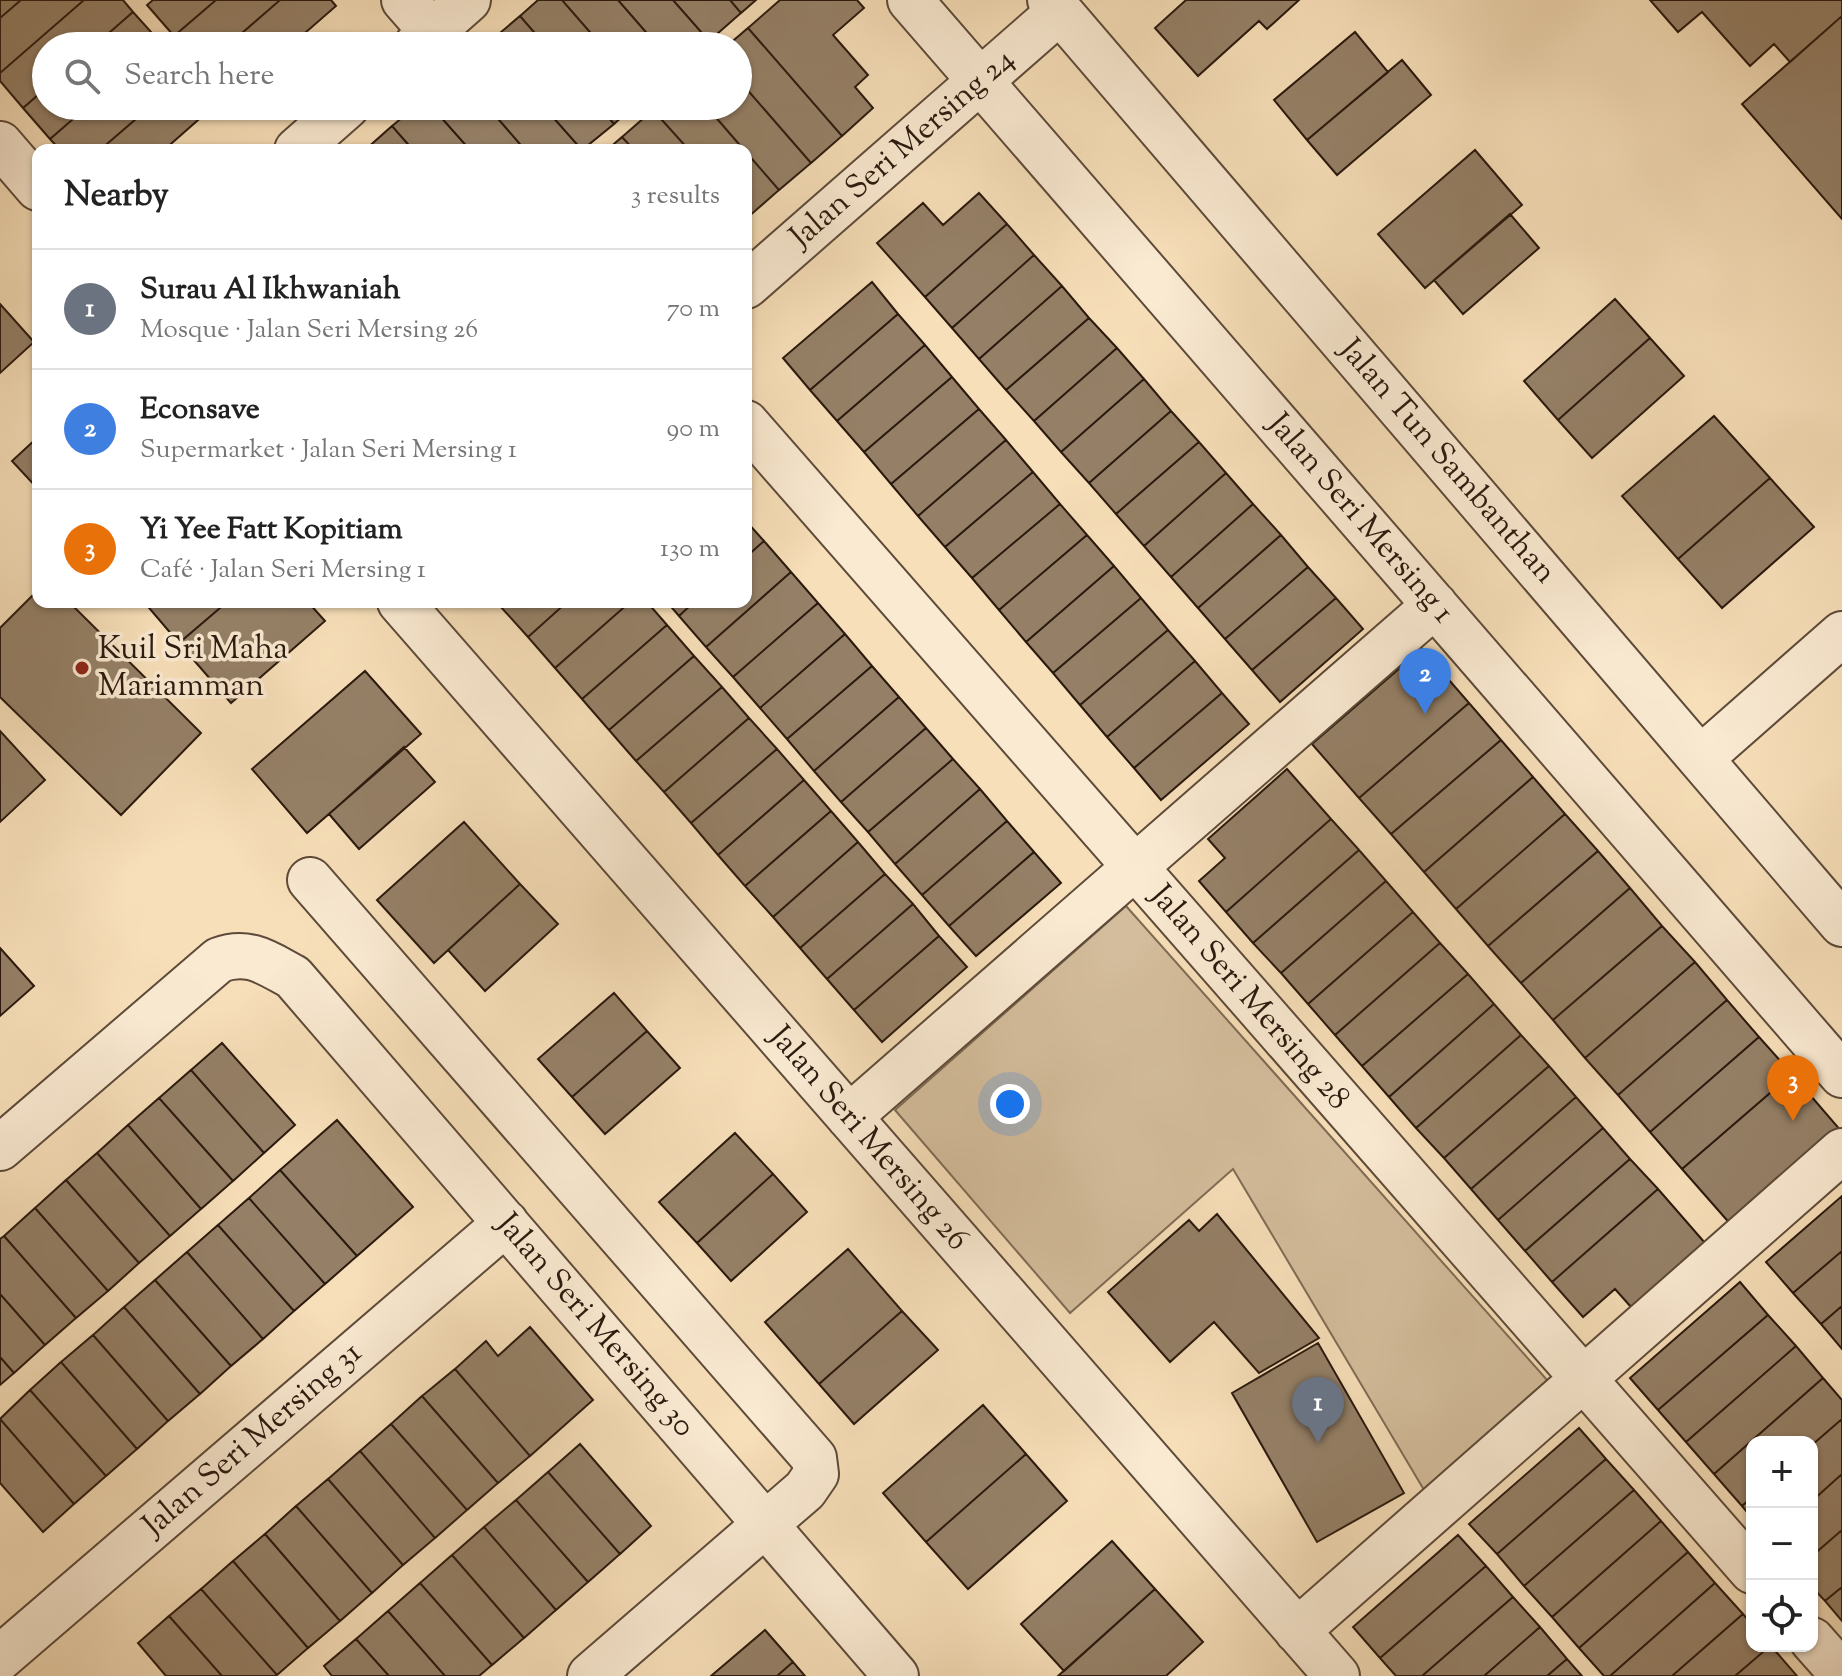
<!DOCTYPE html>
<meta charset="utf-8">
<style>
:root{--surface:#fff;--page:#f2f2f2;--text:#222;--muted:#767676;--line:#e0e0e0;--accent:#db2777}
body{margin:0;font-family:"Sorts Mill Goudy",serif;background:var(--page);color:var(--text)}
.controls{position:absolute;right:24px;bottom:24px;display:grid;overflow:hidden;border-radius:16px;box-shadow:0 2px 6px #0004}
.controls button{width:72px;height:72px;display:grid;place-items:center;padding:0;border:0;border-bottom:2px solid var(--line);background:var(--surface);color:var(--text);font:40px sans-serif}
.you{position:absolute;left:1010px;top:1104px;width:28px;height:28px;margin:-20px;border:6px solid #fff;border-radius:50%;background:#1a73e8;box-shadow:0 0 0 12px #1a73e833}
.badge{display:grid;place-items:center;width:52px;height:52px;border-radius:50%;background:var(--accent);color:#fff;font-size:26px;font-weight:700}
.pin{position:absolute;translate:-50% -66px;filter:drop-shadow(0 2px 4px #0008)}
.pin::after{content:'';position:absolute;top:42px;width:28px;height:24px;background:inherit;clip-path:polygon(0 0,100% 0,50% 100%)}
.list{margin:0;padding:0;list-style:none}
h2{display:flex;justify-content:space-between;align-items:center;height:104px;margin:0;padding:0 32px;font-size:34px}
h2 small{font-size:26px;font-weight:400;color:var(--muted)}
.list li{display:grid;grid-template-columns:52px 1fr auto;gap:24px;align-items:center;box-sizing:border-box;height:120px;padding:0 32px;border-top:2px solid var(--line)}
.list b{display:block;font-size:30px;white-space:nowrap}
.list p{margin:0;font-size:26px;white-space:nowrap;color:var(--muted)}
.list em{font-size:26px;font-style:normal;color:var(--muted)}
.icon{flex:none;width:44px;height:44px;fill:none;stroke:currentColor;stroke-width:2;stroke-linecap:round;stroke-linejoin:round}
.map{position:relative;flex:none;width:1842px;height:1676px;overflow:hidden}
.search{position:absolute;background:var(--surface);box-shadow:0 2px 6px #0004;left:32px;top:32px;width:720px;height:88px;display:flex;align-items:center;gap:20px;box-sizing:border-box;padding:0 28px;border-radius:44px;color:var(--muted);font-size:30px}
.panel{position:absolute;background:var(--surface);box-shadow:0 2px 6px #0004;left:32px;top:144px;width:720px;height:464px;border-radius:16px}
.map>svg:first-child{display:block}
</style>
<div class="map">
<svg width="1842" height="1676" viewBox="0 0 1842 1676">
<rect width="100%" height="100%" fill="#f7dfb9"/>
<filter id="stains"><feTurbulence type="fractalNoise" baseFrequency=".0025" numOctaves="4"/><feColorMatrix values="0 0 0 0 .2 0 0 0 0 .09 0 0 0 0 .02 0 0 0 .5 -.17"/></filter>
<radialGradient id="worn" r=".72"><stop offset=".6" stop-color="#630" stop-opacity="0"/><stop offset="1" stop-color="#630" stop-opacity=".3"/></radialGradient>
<!-- green -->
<path fill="#d4bd9c" stroke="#7f6b55" stroke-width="2" d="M 1126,906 L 1555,1389 L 1430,1500 L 1233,1169 L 1070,1313 L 895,1110 Z"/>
<!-- building -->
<path fill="#958067" stroke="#2a190e" stroke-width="2" d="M 0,0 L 21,0 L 0,18 Z
M 21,0 L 84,0 L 0,73 L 0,18 Z
M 84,0 L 123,0 L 133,12 L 94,46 L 46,46 L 46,88 L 23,108 L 0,81 L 0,73 Z
M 153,0 L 216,0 L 174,36 L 147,5 Z
M 216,0 L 280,0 L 227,46 L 183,46 L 174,36 Z
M 280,0 L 331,0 L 336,6 L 290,46 L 227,46 Z
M 538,0 L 562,0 L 602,46 L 546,46 L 520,16 Z
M 562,0 L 618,0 L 658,46 L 602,46 Z
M 618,0 L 673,0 L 709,41 L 703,46 L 658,46 Z
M 673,0 L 730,0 L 741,13 L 709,41 Z
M 730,0 L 756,0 L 741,13 Z
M 780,0 L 857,0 L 864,8 L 833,35 L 868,75 L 855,87 L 873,108 L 842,136 L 748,28 Z
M 1186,0 L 1299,0 L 1267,29 L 1259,21 L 1198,76 L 1155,28 Z
M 1650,0 L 1842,0 L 1842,16 L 1790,62 L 1774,44 L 1750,66 L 1702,12 L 1678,32 Z
M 133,12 L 161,43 L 94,46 Z
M 520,16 L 546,46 L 491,46 L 488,43 Z
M 1842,16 L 1842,219 L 1742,104 Z
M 748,28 L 842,136 L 811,163 L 738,79 L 738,46 L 727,46 Z
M 1355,32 L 1388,72 L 1307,140 L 1274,100 Z
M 1402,60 L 1431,95 L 1337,175 L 1307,140 Z
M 738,79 L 811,163 L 779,190 L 706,106 L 738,106 Z
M 46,88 L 46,106 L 88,106 L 50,139 L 23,108 Z
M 88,106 L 151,106 L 100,150 L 60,150 L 50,139 Z
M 151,106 L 214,106 L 164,150 L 100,150 Z
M 416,106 L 431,106 L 470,150 L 413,150 L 392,126 Z
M 431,106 L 487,106 L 525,150 L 470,150 Z
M 487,106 L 543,106 L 582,150 L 525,150 Z
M 543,106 L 599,106 L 614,124 L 582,150 Z
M 599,106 L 634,106 L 614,124 Z
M 658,106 L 706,106 L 744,150 L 689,150 L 653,110 Z
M 653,110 L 689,150 L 634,150 L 622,137 Z
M 392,126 L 413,150 L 365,150 Z
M 622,137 L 634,150 L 607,150 Z
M 1475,150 L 1522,205 L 1425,288 L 1378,234 Z
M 746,152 L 779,190 L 747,218 L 746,216 Z
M 979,193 L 1007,224 L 925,297 L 877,243 L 923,203 L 943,225 Z
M 1510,214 L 1539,248 L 1463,314 L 1434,280 Z
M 1007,224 L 1034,255 L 952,328 L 925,297 Z
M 1034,255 L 1062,286 L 979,359 L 952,328 Z
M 872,282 L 898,314 L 810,390 L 783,358 Z
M 1062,286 L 1089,318 L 1006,390 L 979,359 Z
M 1615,299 L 1650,338 L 1558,420 L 1524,381 Z
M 0,304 L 34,342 L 0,373 Z
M 898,314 L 925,345 L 837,421 L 810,390 Z
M 1089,318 L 1117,348 L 1034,421 L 1006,390 Z
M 1650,338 L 1684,376 L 1592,458 L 1558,420 Z
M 925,345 L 952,377 L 864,452 L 837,421 Z
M 1117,348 L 1144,379 L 1061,452 L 1034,421 Z
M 952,377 L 979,409 L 891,484 L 864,452 Z
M 1144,379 L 1171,411 L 1089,483 L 1061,452 Z
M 979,409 L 1006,440 L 918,516 L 891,484 Z
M 1171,411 L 1199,442 L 1116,514 L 1089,483 Z
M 1714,416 L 1770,478 L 1678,559 L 1622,496 Z
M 38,437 L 38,489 L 12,461 Z
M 1006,440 L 1033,472 L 945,547 L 918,516 Z
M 1199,442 L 1226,473 L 1144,546 L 1116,514 Z
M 1033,472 L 1060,504 L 972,578 L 945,547 Z
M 1226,473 L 1253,504 L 1171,577 L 1144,546 Z
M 1770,478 L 1814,527 L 1722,608 L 1678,559 Z
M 1060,504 L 1087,535 L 999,610 L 972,578 Z
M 1253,504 L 1281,535 L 1198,608 L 1171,577 Z
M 746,521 L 764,541 L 746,557 Z
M 1087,535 L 1114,566 L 1026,642 L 999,610 Z
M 1281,535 L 1308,567 L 1225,639 L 1198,608 Z
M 764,541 L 791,572 L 706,647 L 679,616 L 694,602 L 746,602 L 746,557 Z
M 1114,566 L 1141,598 L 1053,673 L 1026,642 Z
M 1308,567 L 1336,598 L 1252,670 L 1225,639 Z
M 791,572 L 818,603 L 733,677 L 706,647 Z
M 38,590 L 38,602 L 69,602 L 201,733 L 121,815 L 0,697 L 0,628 Z
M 1141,598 L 1168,630 L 1080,705 L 1053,673 Z
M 1336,598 L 1363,629 L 1280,702 L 1252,670 Z
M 144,602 L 227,602 L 179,643 Z
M 227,602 L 308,602 L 325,621 L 231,703 L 179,643 Z
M 505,602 L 567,602 L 528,637 L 500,606 Z
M 567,602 L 630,602 L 555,668 L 528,637 Z
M 630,602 L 647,602 L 667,625 L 582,699 L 555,668 Z
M 667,602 L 694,602 L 679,616 Z
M 818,603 L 845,634 L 760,708 L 733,677 Z
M 667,625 L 694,656 L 609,730 L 582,699 Z
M 1168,630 L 1195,661 L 1107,737 L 1080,705 Z
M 845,634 L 872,666 L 787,739 L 760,708 Z
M 1422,649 L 1469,703 L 1359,798 L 1312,744 Z
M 694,656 L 722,687 L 636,761 L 609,730 Z
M 1195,661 L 1222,693 L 1134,768 L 1107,737 Z
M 872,666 L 899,697 L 814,771 L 787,739 Z
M 365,671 L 421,734 L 307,833 L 252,769 Z
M 722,687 L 749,718 L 664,792 L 636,761 Z
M 1222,693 L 1249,724 L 1161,800 L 1134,768 Z
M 899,697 L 926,728 L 841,802 L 814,771 Z
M 1469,703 L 1501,740 L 1391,834 L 1359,798 Z
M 749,718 L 777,749 L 691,823 L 664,792 Z
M 926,728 L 953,759 L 868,832 L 841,802 Z
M 0,731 L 45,780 L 0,822 Z
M 1501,740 L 1533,777 L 1424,872 L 1391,834 Z
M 404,747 L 435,782 L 359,849 L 329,814 Z
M 777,749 L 804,780 L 718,855 L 691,823 Z
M 953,759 L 980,789 L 895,864 L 868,832 Z
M 1287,769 L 1331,819 L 1226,912 L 1199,881 L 1225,858 L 1208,839 Z
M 1533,777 L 1565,814 L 1456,909 L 1424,872 Z
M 804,780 L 831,811 L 745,886 L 718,855 Z
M 980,789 L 1007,821 L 922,895 L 895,864 Z
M 831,811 L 858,842 L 773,917 L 745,886 Z
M 1565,814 L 1598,851 L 1488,946 L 1456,909 Z
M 1331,819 L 1359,850 L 1253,943 L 1226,912 Z
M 1007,821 L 1034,852 L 949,926 L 922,895 Z
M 464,822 L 520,884 L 434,963 L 377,900 Z
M 858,842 L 885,874 L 800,948 L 773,917 Z
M 1359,850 L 1386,881 L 1281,973 L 1253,943 Z
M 1598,851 L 1630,888 L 1521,983 L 1488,946 Z
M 1034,852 L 1061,883 L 976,956 L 949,926 Z
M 885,874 L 913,904 L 827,979 L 800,948 Z
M 1386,881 L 1413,912 L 1308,1004 L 1281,973 Z
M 520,884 L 558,924 L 485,991 L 448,950 Z
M 1630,888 L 1662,926 L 1553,1020 L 1521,983 Z
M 913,904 L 939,936 L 854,1010 L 827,979 Z
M 1413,912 L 1440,943 L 1335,1035 L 1308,1004 Z
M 1662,926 L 1695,962 L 1585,1058 L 1553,1020 Z
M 939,936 L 967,967 L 882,1042 L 854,1010 Z
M 1440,943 L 1468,974 L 1362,1066 L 1335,1035 Z
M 0,948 L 34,986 L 0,1016 Z
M 1695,962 L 1727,1000 L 1618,1095 L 1585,1058 Z
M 1468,974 L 1494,1004 L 1389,1097 L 1362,1066 Z
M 614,993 L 647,1031 L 572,1097 L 538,1059 Z
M 1727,1000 L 1759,1037 L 1650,1132 L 1618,1095 Z
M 1494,1004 L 1521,1035 L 1416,1128 L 1389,1097 Z
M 647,1031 L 680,1068 L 605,1134 L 572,1097 Z
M 1521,1035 L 1549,1066 L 1444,1158 L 1416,1128 Z
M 1759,1037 L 1792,1074 L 1682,1169 L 1650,1132 Z
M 222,1043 L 295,1125 L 264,1153 L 191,1070 Z
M 1549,1066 L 1576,1097 L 1471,1189 L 1444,1158 Z
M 191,1070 L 264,1153 L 233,1181 L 159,1098 Z
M 1792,1074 L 1842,1132 L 1733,1227 L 1682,1169 Z
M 1576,1097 L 1603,1128 L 1498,1220 L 1471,1189 Z
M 159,1098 L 233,1181 L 201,1209 L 128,1125 Z
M 337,1120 L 413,1207 L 357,1256 L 280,1170 Z
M 128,1125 L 201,1209 L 170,1236 L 97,1153 Z
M 1603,1128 L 1630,1159 L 1525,1251 L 1498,1220 Z
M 735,1133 L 773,1174 L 697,1243 L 659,1202 Z
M 97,1153 L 170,1236 L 139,1263 L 66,1180 Z
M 1630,1159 L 1658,1189 L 1552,1282 L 1525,1251 Z
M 280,1170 L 357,1256 L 325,1284 L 249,1198 Z
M 773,1174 L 807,1212 L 731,1281 L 697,1243 Z
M 66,1180 L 139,1263 L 108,1291 L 35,1208 Z
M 1658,1189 L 1705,1243 L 1631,1307 L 1615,1289 L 1583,1317 L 1552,1282 Z
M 1842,1196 L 1842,1251 L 1793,1293 L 1766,1262 Z
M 249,1198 L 325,1284 L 294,1311 L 218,1225 Z
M 35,1208 L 108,1291 L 76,1318 L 4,1236 Z
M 1217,1214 L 1319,1338 L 1259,1373 L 1214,1322 L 1170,1362 L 1108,1292 L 1189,1220 L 1199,1231 Z
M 218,1225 L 294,1311 L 263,1339 L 187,1252 Z
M 4,1236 L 76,1318 L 45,1345 L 0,1294 L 0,1239 Z
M 848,1249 L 902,1311 L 819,1384 L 765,1322 Z
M 1842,1251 L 1842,1306 L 1821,1324 L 1793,1293 Z
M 187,1252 L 263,1339 L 231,1366 L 155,1280 Z
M 155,1280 L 231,1366 L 200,1394 L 124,1307 Z
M 1740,1282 L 1768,1315 L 1658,1410 L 1630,1378 Z
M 0,1294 L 45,1345 L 14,1373 L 0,1357 Z
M 1842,1306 L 1842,1349 L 1821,1324 Z
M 124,1307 L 200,1394 L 168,1421 L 93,1335 Z
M 902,1311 L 938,1350 L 854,1424 L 819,1384 Z
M 1768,1315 L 1796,1346 L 1686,1442 L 1658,1410 Z
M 530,1327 L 593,1400 L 530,1456 L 455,1369 L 486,1341 L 498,1356 Z
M 93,1335 L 168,1421 L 137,1449 L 61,1362 Z
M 1318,1343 L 1404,1493 L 1317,1542 L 1232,1393 Z
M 1796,1346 L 1823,1378 L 1714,1474 L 1686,1442 Z
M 0,1357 L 14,1373 L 0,1385 Z
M 61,1362 L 137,1449 L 106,1476 L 30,1390 Z
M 455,1369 L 530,1456 L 498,1483 L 422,1396 Z
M 1823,1378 L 1842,1400 L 1842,1419 L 1812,1445 L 1752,1442 L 1752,1497 L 1742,1506 L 1714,1474 Z
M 30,1390 L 106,1476 L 74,1504 L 0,1419 Z
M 422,1396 L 498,1483 L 467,1510 L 391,1424 Z
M 983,1405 L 1026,1454 L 926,1542 L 883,1493 Z
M 0,1419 L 74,1504 L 43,1532 L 0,1483 Z
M 1842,1419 L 1842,1474 L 1812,1501 L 1812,1445 Z
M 391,1424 L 467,1510 L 435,1538 L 360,1451 Z
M 1579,1428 L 1606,1459 L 1497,1554 L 1469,1524 Z
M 580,1444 L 651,1526 L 620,1554 L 548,1472 Z
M 360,1451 L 435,1538 L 403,1565 L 328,1479 Z
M 1026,1454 L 1067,1501 L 968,1589 L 926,1542 Z
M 1606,1459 L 1634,1490 L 1524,1586 L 1497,1554 Z
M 548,1472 L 620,1554 L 588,1582 L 516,1500 Z
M 1842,1474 L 1842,1530 L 1812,1556 L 1812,1501 Z
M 328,1479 L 403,1565 L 372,1593 L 296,1506 Z
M 1634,1490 L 1661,1521 L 1552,1617 L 1524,1586 Z
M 1752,1497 L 1752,1518 L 1742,1506 Z
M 516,1500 L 588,1582 L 556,1610 L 484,1527 Z
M 296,1506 L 372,1593 L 340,1621 L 265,1534 Z
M 1661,1521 L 1688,1552 L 1579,1648 L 1552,1617 Z
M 484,1527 L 556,1610 L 524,1638 L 452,1555 Z
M 1842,1530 L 1842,1587 L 1825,1601 L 1812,1587 L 1812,1556 Z
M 265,1534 L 340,1621 L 308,1648 L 233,1561 Z
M 1458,1535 L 1486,1566 L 1380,1658 L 1353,1627 Z
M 1112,1541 L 1155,1589 L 1064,1671 L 1021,1624 Z
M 1688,1552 L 1715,1583 L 1610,1676 L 1604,1676 L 1579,1648 Z
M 452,1555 L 524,1638 L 492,1665 L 420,1583 Z
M 233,1561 L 308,1648 L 277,1675 L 201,1589 Z
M 1486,1566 L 1513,1597 L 1422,1676 L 1396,1676 L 1380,1658 Z
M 420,1583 L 492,1665 L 479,1676 L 445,1676 L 388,1611 Z
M 1715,1583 L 1743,1614 L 1672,1676 L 1610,1676 Z
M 1842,1587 L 1842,1621 L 1825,1601 Z
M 201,1589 L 277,1675 L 276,1676 L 222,1676 L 169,1616 Z
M 1155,1589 L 1203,1642 L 1166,1676 L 1058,1676 Z
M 1513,1597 L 1540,1627 L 1484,1676 L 1422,1676 Z
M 388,1611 L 445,1676 L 389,1676 L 356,1639 Z
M 1743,1614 L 1752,1624 L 1752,1646 L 1770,1646 L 1735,1676 L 1672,1676 Z
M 169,1616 L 222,1676 L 166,1676 L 138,1643 Z
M 1540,1627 L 1567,1659 L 1547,1676 L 1484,1676 Z
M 765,1630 L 793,1662 L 777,1676 L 711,1676 Z
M 356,1639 L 389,1676 L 332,1676 L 324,1666 Z
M 1771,1646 L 1797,1676 L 1735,1676 L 1770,1646 Z
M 1567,1659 L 1582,1676 L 1547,1676 Z
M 793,1662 L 805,1676 L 777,1676 Z"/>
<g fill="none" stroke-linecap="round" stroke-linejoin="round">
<defs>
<path id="minor" d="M 404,0 L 432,32
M 910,0 L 1842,1075
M 1050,0 L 1842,924
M 416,46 L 468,0
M 0,144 L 38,188
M 297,150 L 347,106
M 746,286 L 1060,11
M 746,423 L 1752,1571
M 400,602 L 1337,1676
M 1701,758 L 1842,634
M 310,880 L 814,1458 L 816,1474 L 805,1490 L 590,1676
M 849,1117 L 1435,605
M 0,1148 L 219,960 C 249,949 267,963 293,977 L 896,1676
M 1297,1631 L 1842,1151
M 1812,1640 L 1842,1674
M 0,1658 L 506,1223"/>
</defs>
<!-- minor casing -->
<use href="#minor" stroke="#5d4a39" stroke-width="48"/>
<!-- minor -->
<use href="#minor" stroke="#faead2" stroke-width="44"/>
</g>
<!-- markers -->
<circle fill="#8f2418" stroke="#faead2" stroke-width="3" cx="82" cy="668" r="8"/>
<g text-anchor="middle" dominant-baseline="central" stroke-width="7" stroke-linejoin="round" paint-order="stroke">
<!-- street labels -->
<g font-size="32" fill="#2a190e" stroke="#faead2">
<text transform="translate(903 149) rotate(-41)">Jalan Seri Mersing 24</text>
<text transform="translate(1447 462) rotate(49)">Jalan Tun Sambanthan</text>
<text transform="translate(1360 519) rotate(49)">Jalan Seri Mersing 1</text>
<text transform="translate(1249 998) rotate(49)">Jalan Seri Mersing 28</text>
<text transform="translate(868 1139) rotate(49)">Jalan Seri Mersing 26</text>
<text transform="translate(595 1326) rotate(49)">Jalan Seri Mersing 30</text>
<text transform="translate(253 1440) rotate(-41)">Jalan Seri Mersing 31</text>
</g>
<!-- poi labels -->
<g font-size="32" fill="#2a190e" stroke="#faead2" text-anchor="start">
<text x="98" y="650">Kuil Sri Maha<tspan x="98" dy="37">Mariamman</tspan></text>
</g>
</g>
<rect width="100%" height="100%" filter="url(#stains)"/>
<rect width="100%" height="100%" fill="url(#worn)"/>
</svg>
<div class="controls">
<button>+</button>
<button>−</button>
<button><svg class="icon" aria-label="locate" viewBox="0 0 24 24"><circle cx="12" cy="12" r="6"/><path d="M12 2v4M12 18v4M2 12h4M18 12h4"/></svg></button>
</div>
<div class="you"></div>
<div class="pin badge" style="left:1318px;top:1443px;background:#6b7280">1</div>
<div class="pin badge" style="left:1425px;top:714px;background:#3f7fe0">2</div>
<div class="pin badge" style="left:1793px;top:1121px;background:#e8710a">3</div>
<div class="search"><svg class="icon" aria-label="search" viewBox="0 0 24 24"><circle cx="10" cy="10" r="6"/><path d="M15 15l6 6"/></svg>Search here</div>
<section class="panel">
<h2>Nearby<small>3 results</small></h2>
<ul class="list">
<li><span class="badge" style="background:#6b7280">1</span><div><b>Surau Al Ikhwaniah</b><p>Mosque · Jalan Seri Mersing 26</p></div><em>70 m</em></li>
<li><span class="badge" style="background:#3f7fe0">2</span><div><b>Econsave</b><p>Supermarket · Jalan Seri Mersing 1</p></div><em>90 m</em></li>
<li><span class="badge" style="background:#e8710a">3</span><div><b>Yi Yee Fatt Kopitiam</b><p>Café · Jalan Seri Mersing 1</p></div><em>130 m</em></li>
</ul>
</section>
</div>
